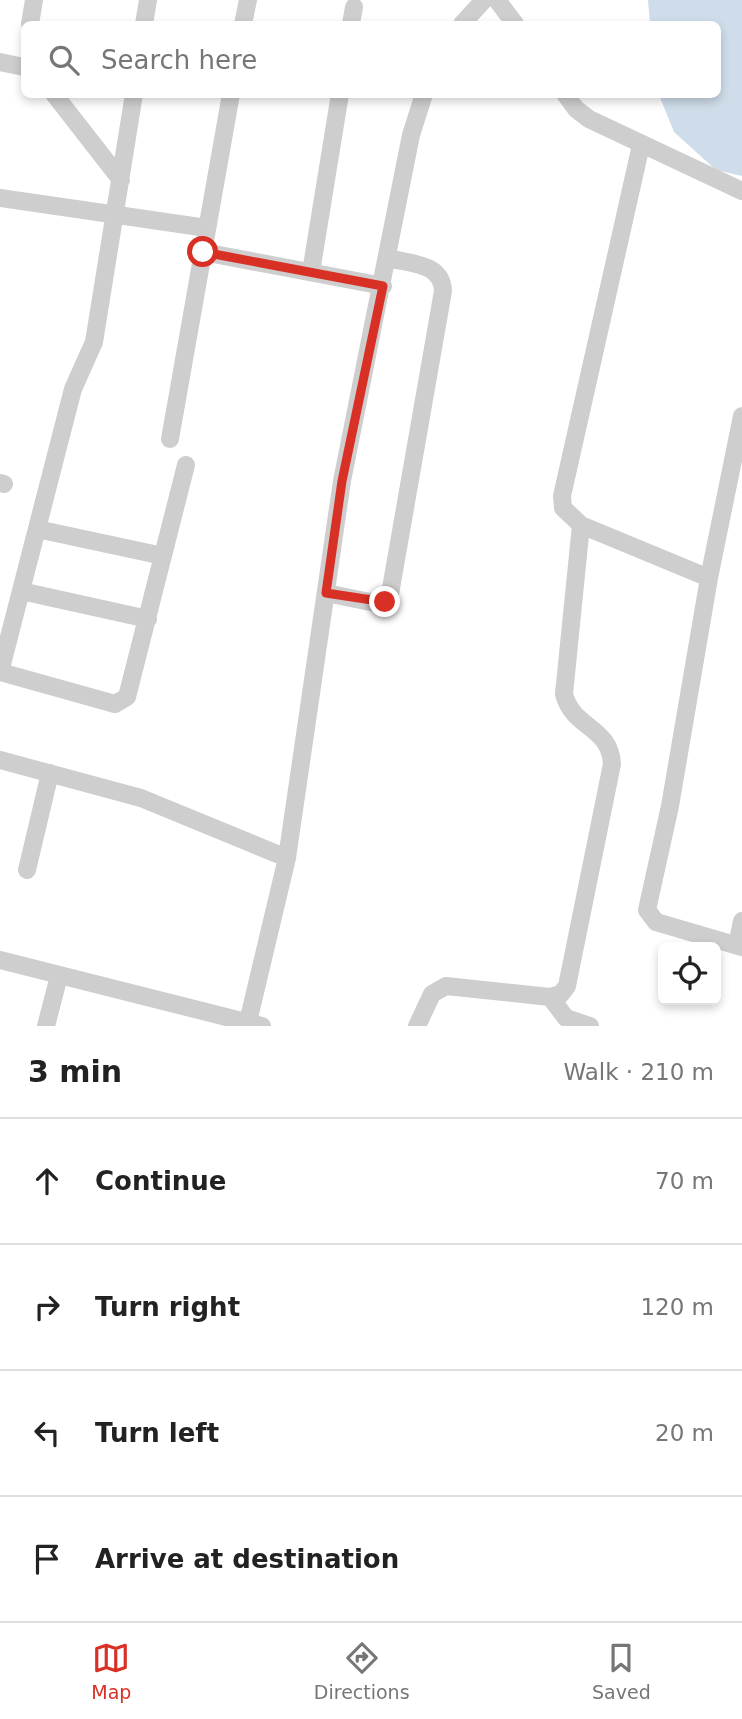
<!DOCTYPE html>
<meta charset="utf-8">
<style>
:root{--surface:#fff;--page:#f6f6f6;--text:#222;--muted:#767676;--line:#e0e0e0;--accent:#d93025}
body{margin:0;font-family:"DejaVu Sans",sans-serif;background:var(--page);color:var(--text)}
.controls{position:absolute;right:21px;bottom:21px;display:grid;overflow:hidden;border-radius:10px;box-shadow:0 4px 10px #0003}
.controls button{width:63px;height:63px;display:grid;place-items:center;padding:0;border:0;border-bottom:2px solid var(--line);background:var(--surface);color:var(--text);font:35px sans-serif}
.stop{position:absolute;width:21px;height:21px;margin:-16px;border:5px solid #d93025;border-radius:50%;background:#fff}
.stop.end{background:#d93025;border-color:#fff;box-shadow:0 2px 7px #0008}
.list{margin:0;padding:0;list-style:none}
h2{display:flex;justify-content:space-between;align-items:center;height:91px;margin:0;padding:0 28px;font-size:30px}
h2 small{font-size:23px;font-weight:400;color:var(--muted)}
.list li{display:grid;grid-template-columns:46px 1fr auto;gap:21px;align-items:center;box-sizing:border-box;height:126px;padding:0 28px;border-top:2px solid var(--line)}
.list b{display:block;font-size:26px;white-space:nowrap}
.list em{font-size:23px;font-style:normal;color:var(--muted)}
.icon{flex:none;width:38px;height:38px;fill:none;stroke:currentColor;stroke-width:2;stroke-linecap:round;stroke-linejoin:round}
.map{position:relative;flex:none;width:742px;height:1026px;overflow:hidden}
.search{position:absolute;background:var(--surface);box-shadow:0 4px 10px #0003;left:21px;right:21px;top:21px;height:77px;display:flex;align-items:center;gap:18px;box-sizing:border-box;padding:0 24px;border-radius:10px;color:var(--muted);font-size:26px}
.sheet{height:595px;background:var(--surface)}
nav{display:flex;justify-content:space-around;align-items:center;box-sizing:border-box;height:98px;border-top:2px solid var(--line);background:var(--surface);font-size:19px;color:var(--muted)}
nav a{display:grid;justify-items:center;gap:4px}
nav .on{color:var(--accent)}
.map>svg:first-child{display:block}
</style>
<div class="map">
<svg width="742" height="1026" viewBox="0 0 742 1026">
<rect width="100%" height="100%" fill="#fff"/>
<!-- water -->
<path fill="#cfddea" d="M 648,0 L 742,0 L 742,176 L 716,170 L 674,132 L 659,95 L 718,94 L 718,24 L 650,24 Z"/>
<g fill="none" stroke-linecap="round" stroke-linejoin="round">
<!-- street -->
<path stroke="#cecece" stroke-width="18" d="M 497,0 L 515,24
M 30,24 L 34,0
M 144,24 L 148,0
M 243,24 L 248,0
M 351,24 L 354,7
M 462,24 L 484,0
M 0,62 L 24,67
M 54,94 L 121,180
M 565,94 L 576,109 L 589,119 L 742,191
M 641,145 L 562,496 L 563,508 L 581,525 L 709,578
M 0,198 L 207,228
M 203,252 L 383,286
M 311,272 L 340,94
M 742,416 L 709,578 L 670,806 L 647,910 L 656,922 L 742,947
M 170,439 L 231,94
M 0,483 L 4,484
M 37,529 L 163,556
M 21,591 L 148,619
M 326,593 L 380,604 L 390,594 L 443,291 C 442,263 411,264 388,258
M 0,672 L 73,389 L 94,342 L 134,94
M 0,672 L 115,704 L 127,697 L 186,465
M 0,760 L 141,798 L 287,858
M 27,870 L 50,773
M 737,945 L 742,921
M 0,960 L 262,1026
M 550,997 L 566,1018 L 590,1026
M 46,1026 L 59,976
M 247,1026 L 287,858 L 342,481 L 411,135 L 424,94
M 417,1026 L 432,994 L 446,986 L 550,997 L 561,994 L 567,986 L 612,764 C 610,726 573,729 564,694 L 581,525"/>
</g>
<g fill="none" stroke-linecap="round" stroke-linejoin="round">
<!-- route -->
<path stroke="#d93025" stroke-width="9" d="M 203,252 L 383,286 L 342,481 L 326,593 L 385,602"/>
</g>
</svg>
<div class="controls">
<button><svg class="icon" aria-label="locate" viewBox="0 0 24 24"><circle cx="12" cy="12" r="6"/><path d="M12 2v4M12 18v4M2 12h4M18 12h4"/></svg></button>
</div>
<div class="stop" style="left:203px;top:252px"></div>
<div class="stop end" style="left:385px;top:602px"></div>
<div class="search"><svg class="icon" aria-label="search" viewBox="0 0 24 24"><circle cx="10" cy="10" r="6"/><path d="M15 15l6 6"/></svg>Search here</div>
</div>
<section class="sheet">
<h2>3 min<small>Walk · 210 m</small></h2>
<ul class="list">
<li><svg class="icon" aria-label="ahead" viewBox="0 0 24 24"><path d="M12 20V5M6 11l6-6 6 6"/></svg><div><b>Continue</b></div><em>70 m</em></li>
<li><svg class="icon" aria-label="right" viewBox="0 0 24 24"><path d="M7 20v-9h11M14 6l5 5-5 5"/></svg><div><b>Turn right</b></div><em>120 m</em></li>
<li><svg class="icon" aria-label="left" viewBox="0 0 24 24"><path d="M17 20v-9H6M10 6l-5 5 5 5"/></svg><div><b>Turn left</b></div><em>20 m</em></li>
<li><svg class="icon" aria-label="arrive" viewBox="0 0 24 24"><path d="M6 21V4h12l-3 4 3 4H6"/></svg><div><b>Arrive at destination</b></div></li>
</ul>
</section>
<nav>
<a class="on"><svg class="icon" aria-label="map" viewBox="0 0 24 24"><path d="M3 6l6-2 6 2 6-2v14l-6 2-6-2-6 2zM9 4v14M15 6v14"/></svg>Map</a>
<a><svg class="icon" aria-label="directions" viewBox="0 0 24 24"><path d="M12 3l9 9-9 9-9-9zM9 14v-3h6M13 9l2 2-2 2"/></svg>Directions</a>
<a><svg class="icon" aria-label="saved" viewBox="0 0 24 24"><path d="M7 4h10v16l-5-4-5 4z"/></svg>Saved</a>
</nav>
